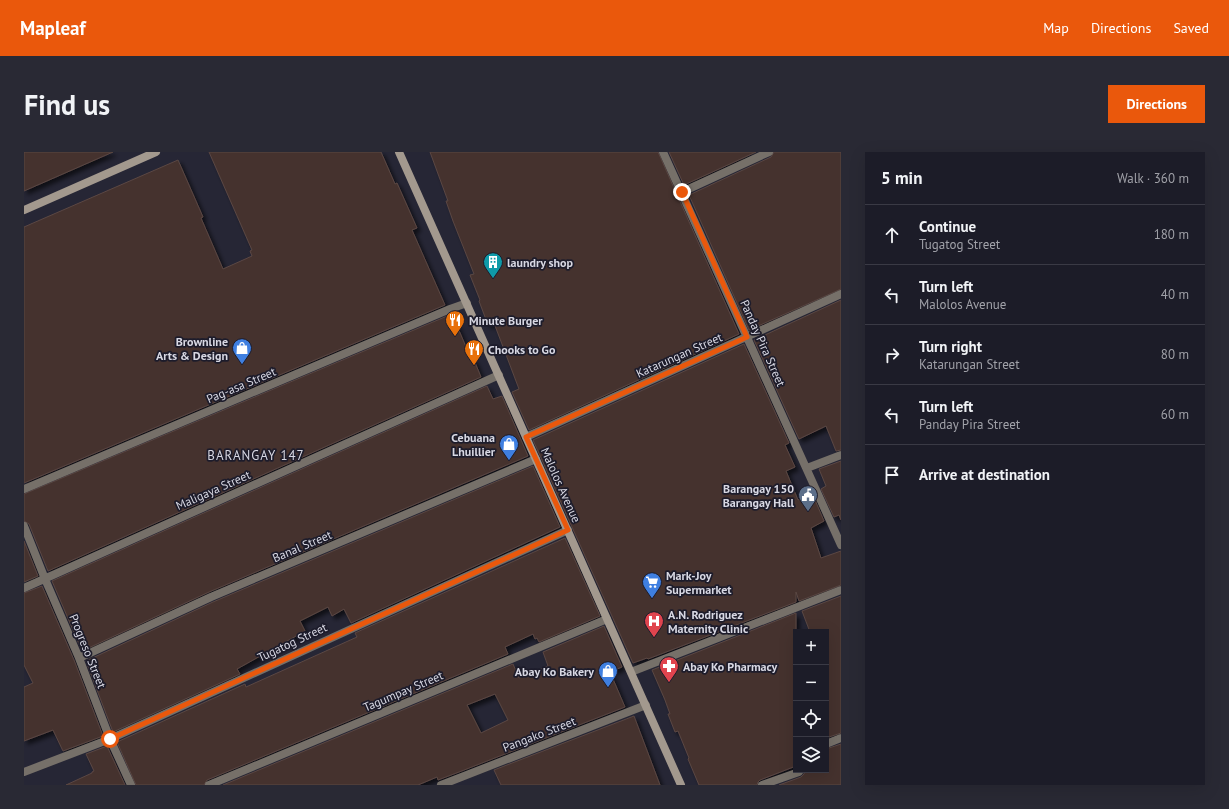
<!DOCTYPE html>
<meta charset="utf-8">
<style>
:root{--surface:#1c1c28;--page:#292934;--text:#f1f3f6;--muted:#a0a1a8;--line:#3a3a45;--accent:#ea580c}
body{margin:0;font-family:"PT Sans",sans-serif;background:var(--page);color:var(--text)}
.controls{position:absolute;right:12px;bottom:12px;display:grid;overflow:hidden;border-radius:0px;box-shadow:0 4px 16px #0002}
.controls button{width:36px;height:36px;display:grid;place-items:center;padding:0;border:0;border-bottom:1px solid var(--line);background:var(--surface);color:var(--text);font:20px sans-serif}
.stop{position:absolute;width:12px;height:12px;margin:-9px;border:3px solid #ea580c;border-radius:50%;background:#fff}
.stop.end{background:#ea580c;border-color:#fff;box-shadow:0 1px 4px #0008}
.list{margin:0;padding:0;list-style:none}
h2{display:flex;justify-content:space-between;align-items:center;height:52px;margin:0;padding:0 16px;font-size:17px}
h2 small{font-size:13px;font-weight:400;color:var(--muted)}
.list li{display:grid;grid-template-columns:26px 1fr auto;gap:12px;align-items:center;box-sizing:border-box;height:60px;padding:0 16px;border-top:1px solid var(--line)}
.list b{display:block;font-size:15px;white-space:nowrap}
.list p{margin:0;font-size:13px;white-space:nowrap;color:var(--muted)}
.list em{font-size:13px;font-style:normal;color:var(--muted)}
.icon{flex:none;width:22px;height:22px;fill:none;stroke:currentColor;stroke-width:2;stroke-linecap:round;stroke-linejoin:round}
.map{position:relative;flex:none;width:817px;height:633px;overflow:hidden;border-radius:0px}
header{display:flex;align-items:center;gap:24px;box-sizing:border-box;height:56px;padding:0 20px;background:var(--accent);color:#fff}
header strong{font-size:19px}
nav{display:flex;gap:22px;margin-inline-start:auto;font-size:14px}
.intro{display:flex;align-items:center;justify-content:space-between;box-sizing:border-box;height:96px;padding:0 24px}
h1{margin:0;font-size:28px}
.button{padding:10px 18px;border-radius:0px;background:var(--accent);color:#fff;font-size:14px;font-weight:700}
main{display:flex;gap:24px;padding:0 24px}
aside{flex:1;background:var(--surface);border-radius:0px;box-shadow:0 4px 16px #0002}
.map>svg:first-child{display:block}
</style>
<header>
<strong>Mapleaf</strong>
<nav><a>Map</a><a>Directions</a><a>Saved</a></nav>
</header>
<div class="intro"><h1>Find us</h1><a class="button">Directions</a></div>
<main>
<div class="map">
<svg width="817" height="633" viewBox="0 0 817 633">
<defs>
<filter id="shadow"><feDropShadow dx="3.5" dy="3.5" stdDeviation="2" flood-color="#0009"/></filter>
</defs>
<rect width="100%" height="100%" fill="#262635"/>
<!-- building -->
<path fill="#44322e" stroke="#5b4743" fill-rule="evenodd" filter="url(#shadow)" d="M 0,0 L 89,0 L 0,39 Z
M 185,0 L 357,0 L 371,32 L 373,31 L 393,76 L 388,78 L 421,153 L 0,331 L 0,75 L 154,8 L 179,65 L 177,66 L 199,117 L 228,104 L 226,99 L 228,98 Z
M 406,0 L 634,0 L 715,182 L 505,278 L 488,240 L 495,237 L 470,171 L 464,173 L 455,149 L 456,148 L 446,123 L 450,122 L 429,69 L 422,49 L 424,49 Z
M 645,0 L 732,0 L 660,33 Z
M 750,0 L 817,0 L 817,137 L 725,178 L 665,43 L 747,5 Z
M 817,148 L 817,298 L 812,299 L 802,274 L 775,287 L 730,188 Z
M 428,162 L 448,209 L 450,208 L 457,225 L 24,419 L 5,372 L 0,369 L 0,342 Z
M 720,192 L 765,291 L 761,293 L 771,315 L 762,319 L 774,348 L 788,341 L 800,369 L 787,376 L 797,406 L 817,399 L 817,433 L 775,449 L 772,440 L 772,450 L 624,507 L 623,506 L 609,511 L 509,288 Z
M 463,234 L 469,247 L 478,244 L 504,304 L 185,440 L 58,499 L 28,429 Z
M 817,309 L 817,368 L 815,363 L 810,365 L 797,337 L 802,334 L 795,317 Z
M 509,314 L 536,375 L 327,471 L 320,457 L 308,464 L 304,455 L 276,469 L 281,479 L 213,517 L 216,522 L 89,580 L 62,509 L 189,450 Z
M 541,386 L 576,464 L 515,490 L 513,486 L 511,487 L 509,482 L 481,495 L 484,502 L 183,628 L 180,633 L 112,633 L 93,590 L 221,532 L 222,535 L 333,485 L 331,481 Z
M 0,389 L 14,424 L 0,430 Z
M 18,434 L 50,508 L 79,584 L 39,599 L 29,578 L 0,589 L 0,535 L 9,531 L 0,513 L 0,441 Z
M 817,444 L 817,581 L 802,586 L 802,480 L 786,480 L 778,459 Z
M 772,461 L 772,614 L 736,628 L 734,630 L 733,633 L 675,633 L 664,607 L 665,606 L 654,579 L 651,580 L 644,562 L 646,562 L 641,548 L 628,518 Z
M 580,474 L 598,515 L 586,520 L 601,555 L 435,620 L 414,628 L 413,625 L 394,633 L 199,633 L 489,512 L 495,526 L 524,514 L 519,500 ZM 471,542 L 484,568 L 457,581 L 443,553 Z
M 610,564 L 636,633 L 477,633 L 470,618 Z
M 817,592 L 817,633 L 755,633 L 777,625 L 780,622 L 781,618 L 802,618 L 802,597 Z
M 83,594 L 101,633 L 42,633 L 68,621 L 68,620 L 70,619 L 62,602 Z"/>
<g fill="none" stroke-linecap="round" stroke-linejoin="round">
<!-- lane -->
<path stroke="#767069" stroke-width="8" d="M 658,40 L 745,0
M 802,592 L 817,586
M 738,633 L 775,620 L 776,618"/>
<!-- street -->
<path stroke="#767069" stroke-width="8" d="M 639,0 L 817,393
M 502,285 L 817,142
M 783,316 L 817,303
M 0,337 L 426,157 L 443,151
M 0,374 L 21,427 L 55,506 L 86,587 L 107,633
M 0,436 L 475,223
M 55,506 L 187,445 L 512,307
M 607,520 L 817,438
M 0,620 L 86,587 L 544,378
M 185,633 L 583,467
M 417,633 L 622,553"/>
<!-- secondary -->
<path stroke="#a3998e" stroke-width="8" d="M 375,0 L 657,633
M 0,58 L 132,0"/>
</g>
<g fill="none" stroke-linecap="round" stroke-linejoin="round">
<!-- route -->
<path stroke="#ea580c" stroke-width="5" d="M 86,587 L 544,378 L 502,285 L 723,185 L 658,40"/>
</g>
<!-- icons -->
<defs>
<symbol id="building-pin" viewBox="-11 -11 22 30"><path d="M0 17L-7.5 6A9.5 9.5 0 1 1 7.5 6Z" fill="#0f9aa8" stroke="#1d1c2b"/><path d="M-4-6H4V6H1V3H-1V6H-4ZM-2.5-4.3h1.7v1.8h-1.7ZM.8-4.3h1.7v1.8H.8ZM-2.5-1h1.7V.8h-1.7ZM.8-1h1.7V.8H.8Z" fill="#fff"/></symbol>
<symbol id="restaurant-pin" viewBox="-11 -11 22 30"><path d="M0 17L-7.5 6A9.5 9.5 0 1 1 7.5 6Z" fill="#e8710a" stroke="#1d1c2b"/><path d="M-5-6h1v4h1v-4h1v4h1v-4h1v5L-1.5 .5V6h-2V.5L-5-1ZM5-6V6H3V1.5H1.5Q1.5-4 5-6Z" fill="#fff"/></symbol>
<symbol id="shop-pin" viewBox="-11 -11 22 30"><path d="M0 17L-7.5 6A9.5 9.5 0 1 1 7.5 6Z" fill="#3f7fe0" stroke="#1d1c2b"/><path d="M-5-2.5h2.3a2.7 3.5 0 0 1 5.4 0H5L5.5 6h-11ZM-1.5-2.5h3a1.5 2.3 0 0 0-3 0Z" fill="#fff"/></symbol>
<symbol id="civic-pin" viewBox="-11 -11 22 30"><path d="M0 17L-7.5 6A9.5 9.5 0 1 1 7.5 6Z" fill="#5c6f8a" stroke="#1d1c2b"/><path d="M-.6-6.5H3V-4.5H.6V-3L4-1V1h2V6H-6V1h2V-1L-.6-3ZM-1.2 2.5V6h2.4V2.5Z" fill="#fff"/></symbol>
<symbol id="supermarket-pin" viewBox="-11 -11 22 30"><path d="M0 17L-7.5 6A9.5 9.5 0 1 1 7.5 6Z" fill="#3f7fe0" stroke="#1d1c2b"/><path d="M-6-5.5h2.5l.6 2H6L4.5 2H-2.5L-4.4-4H-6ZM-1.5 3.2a1.3 1.3 0 1 0 .1 0ZM3 3.2a1.3 1.3 0 1 0 .1 0Z" fill="#fff"/></symbol>
<symbol id="hospital-pin" viewBox="-11 -11 22 30"><path d="M0 17L-7.5 6A9.5 9.5 0 1 1 7.5 6Z" fill="#e0444e" stroke="#1d1c2b"/><path d="M-5-5h3v3.5h4V-5h3V5h-3V1.5h-4V5h-3Z" fill="#fff"/></symbol>
<symbol id="pharmacy-pin" viewBox="-11 -11 22 30"><path d="M0 17L-7.5 6A9.5 9.5 0 1 1 7.5 6Z" fill="#e0444e" stroke="#1d1c2b"/><path d="M-2-6h4v4h4v4h-4v4h-4v-4h-4v-4h4Z" fill="#fff"/></symbol>
</defs>
<g fill-rule="evenodd">
<use href="#building-pin" x="458" y="99" width="22" height="30"/>
<use href="#restaurant-pin" x="420" y="157" width="22" height="30"/>
<use href="#shop-pin" x="207" y="185" width="22" height="30"/>
<use href="#restaurant-pin" x="439" y="186" width="22" height="30"/>
<use href="#shop-pin" x="474" y="281" width="22" height="30"/>
<use href="#civic-pin" x="773" y="332" width="22" height="30"/>
<use href="#supermarket-pin" x="617" y="419" width="22" height="30"/>
<use href="#hospital-pin" x="619" y="458" width="22" height="30"/>
<use href="#pharmacy-pin" x="634" y="503" width="22" height="30"/>
<use href="#shop-pin" x="573" y="508" width="22" height="30"/>
</g>
<g text-anchor="middle" dominant-baseline="central" stroke-width="3.5" stroke-linejoin="round" paint-order="stroke">
<!-- poi labels -->
<g font-size="12" font-weight="bold" fill="#d8d8e3" stroke="#1d1c2b" text-anchor="start">
<text x="483" y="110">laundry shop</text>
<text x="445" y="168">Minute Burger</text>
<text x="204" y="189" text-anchor="end">Brownline<tspan x="204" dy="14">Arts &amp; Design</tspan></text>
<text x="464" y="197">Chooks to Go</text>
<text x="471" y="285" text-anchor="end">Cebuana<tspan x="471" dy="14">Lhuillier</tspan></text>
<text x="770" y="336" text-anchor="end">Barangay 150<tspan x="770" dy="14">Barangay Hall</tspan></text>
<text x="642" y="423">Mark-Joy<tspan x="642" dy="14">Supermarket</tspan></text>
<text x="644" y="462">A.N. Rodriguez<tspan x="644" dy="14">Maternity Clinic</tspan></text>
<text x="659" y="514">Abay Ko Pharmacy</text>
<text x="570" y="519" text-anchor="end">Abay Ko Bakery</text>
</g>
<!-- street labels -->
<g font-size="12" fill="#d8d8e3" stroke="#1d1c2b">
<text transform="translate(739 191) rotate(66)">Panday Pira Street</text>
<text transform="translate(655 203) rotate(-24)">Katarungan Street</text>
<text transform="translate(217 233) rotate(-23)">Pag-asa Street</text>
<text transform="translate(537 333) rotate(66)">Malolos Avenue</text>
<text transform="translate(189 338) rotate(-24)">Maligaya Street</text>
<text transform="translate(278 394) rotate(-23)">Banal Street</text>
<text transform="translate(268 490) rotate(-25)">Tugatog Street</text>
<text transform="translate(64 499) rotate(68)">Progreso Street</text>
<text transform="translate(379 539) rotate(-23)">Tagumpay Street</text>
<text transform="translate(515 582) rotate(-21)">Pangako Street</text>
</g>
<!-- neighbourhood labels -->
<g font-size="13" letter-spacing="1" fill="#d8d8e3" stroke="#1d1c2b">
<text x="232" y="303">BARANGAY 147</text>
</g>
</g>
</svg>
<div class="controls">
<button>+</button>
<button>−</button>
<button><svg class="icon" aria-label="locate" viewBox="0 0 24 24"><circle cx="12" cy="12" r="6"/><path d="M12 2v4M12 18v4M2 12h4M18 12h4"/></svg></button>
<button><svg class="icon" aria-label="layers" viewBox="0 0 24 24"><path d="M12 4l9 5-9 5-9-5zM3 14l9 5 9-5"/></svg></button>
</div>
<div class="stop" style="left:86px;top:587px"></div>
<div class="stop end" style="left:658px;top:40px"></div>
</div>
<aside>
<h2>5 min<small>Walk · 360 m</small></h2>
<ul class="list">
<li><svg class="icon" aria-label="ahead" viewBox="0 0 24 24"><path d="M12 20V5M6 11l6-6 6 6"/></svg><div><b>Continue</b><p>Tugatog Street</p></div><em>180 m</em></li>
<li><svg class="icon" aria-label="left" viewBox="0 0 24 24"><path d="M17 20v-9H6M10 6l-5 5 5 5"/></svg><div><b>Turn left</b><p>Malolos Avenue</p></div><em>40 m</em></li>
<li><svg class="icon" aria-label="right" viewBox="0 0 24 24"><path d="M7 20v-9h11M14 6l5 5-5 5"/></svg><div><b>Turn right</b><p>Katarungan Street</p></div><em>80 m</em></li>
<li><svg class="icon" aria-label="left" viewBox="0 0 24 24"><path d="M17 20v-9H6M10 6l-5 5 5 5"/></svg><div><b>Turn left</b><p>Panday Pira Street</p></div><em>60 m</em></li>
<li><svg class="icon" aria-label="arrive" viewBox="0 0 24 24"><path d="M6 21V4h12l-3 4 3 4H6"/></svg><div><b>Arrive at destination</b></div></li>
</ul>
</aside>
</main>
